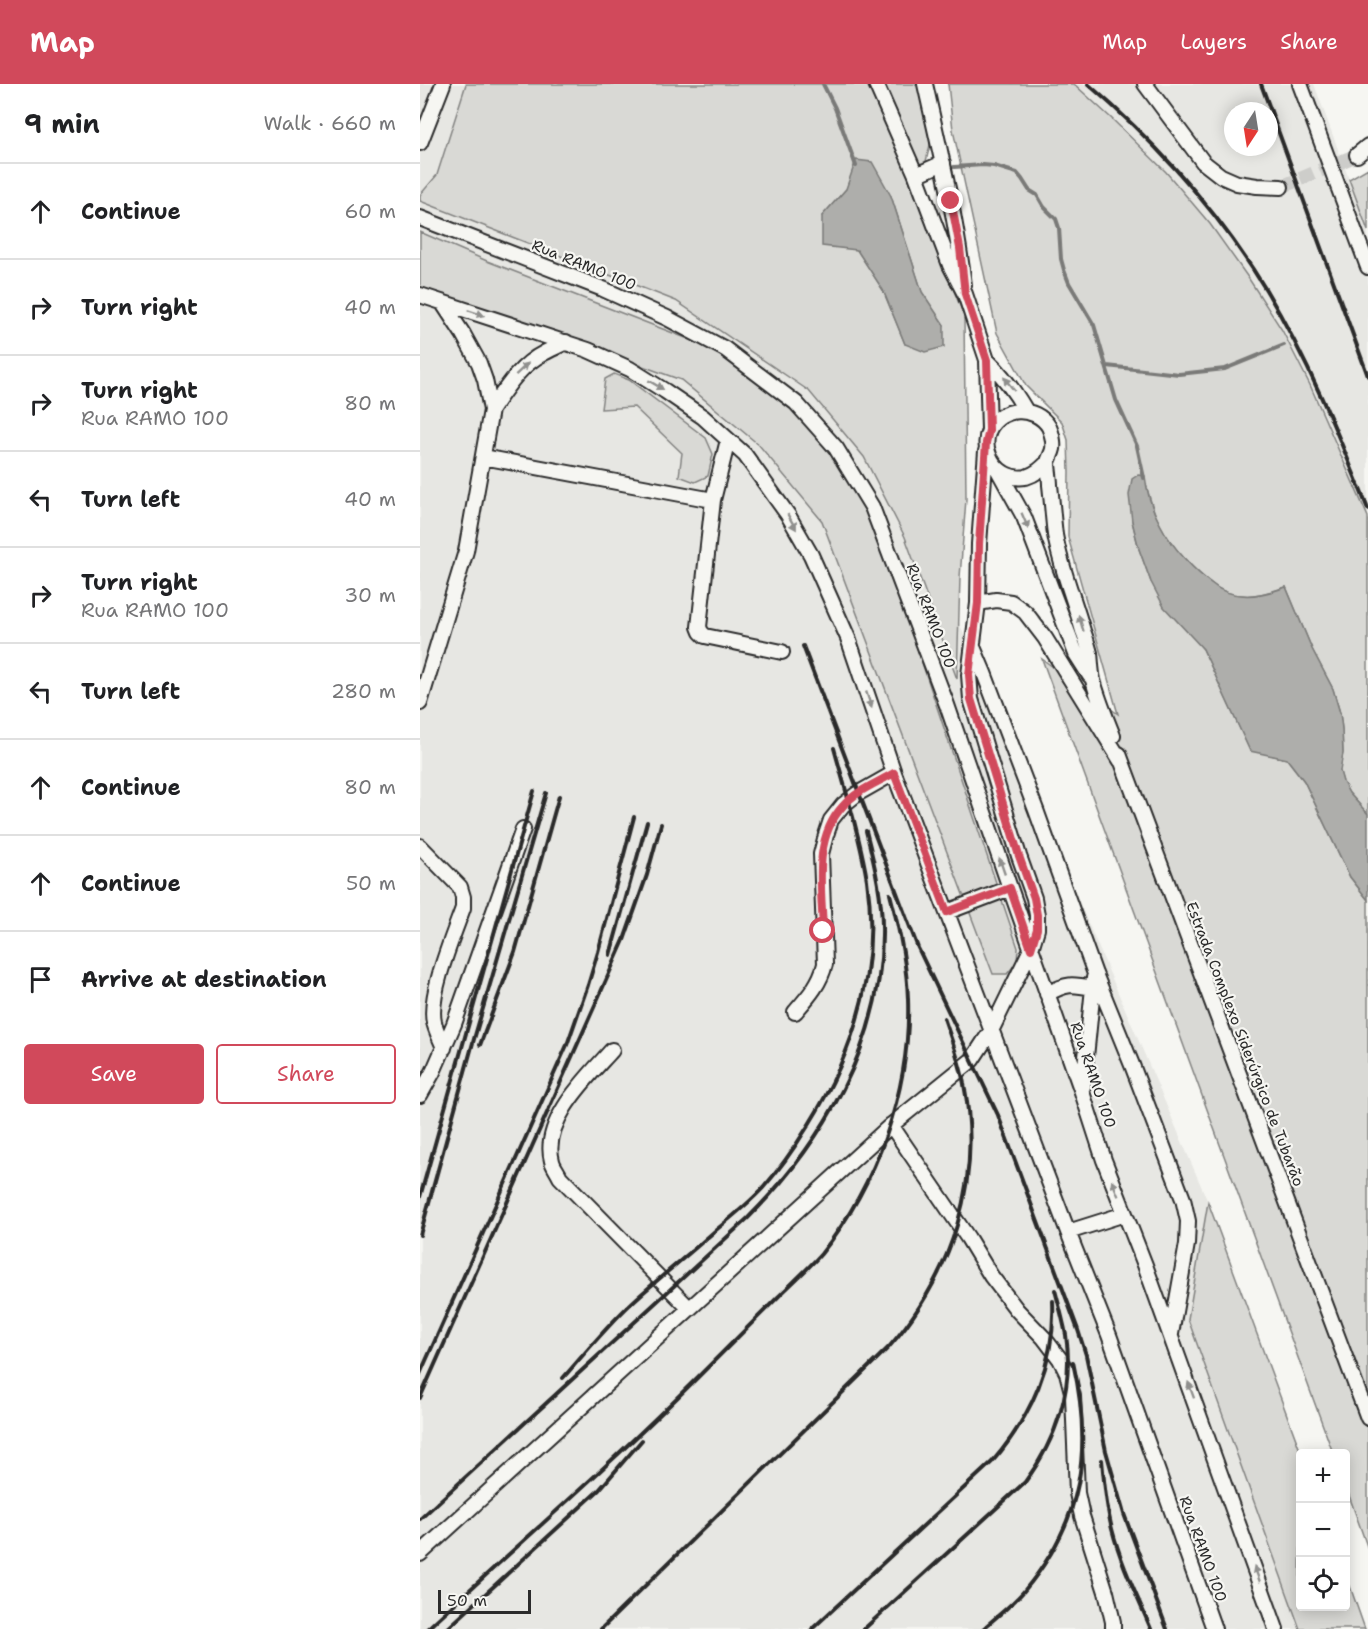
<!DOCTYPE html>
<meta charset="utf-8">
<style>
:root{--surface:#fff;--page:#f6f6f6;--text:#202124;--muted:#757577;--line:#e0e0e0;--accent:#d1495b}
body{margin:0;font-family:"Shantell Sans",sans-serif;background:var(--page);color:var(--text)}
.controls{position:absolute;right:18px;bottom:18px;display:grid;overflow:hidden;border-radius:6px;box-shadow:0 3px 15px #0003}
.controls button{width:54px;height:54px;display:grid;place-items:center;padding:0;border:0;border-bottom:2px solid var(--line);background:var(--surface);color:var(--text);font:30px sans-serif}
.compass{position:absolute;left:804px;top:18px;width:54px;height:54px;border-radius:50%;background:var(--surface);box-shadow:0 3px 15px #0003;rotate:192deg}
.scale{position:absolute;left:18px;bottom:15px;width:93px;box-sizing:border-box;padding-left:6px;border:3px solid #2b2b2b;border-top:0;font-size:16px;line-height:21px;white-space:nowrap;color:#2b2b2b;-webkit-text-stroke:4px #f6f6f2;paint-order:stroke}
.stop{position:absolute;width:18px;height:18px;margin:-14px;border:4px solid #d1495b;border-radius:50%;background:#fff}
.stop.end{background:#d1495b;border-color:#fff;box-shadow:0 2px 6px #0008}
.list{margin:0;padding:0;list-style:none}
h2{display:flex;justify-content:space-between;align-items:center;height:78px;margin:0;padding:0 24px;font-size:26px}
h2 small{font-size:20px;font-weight:400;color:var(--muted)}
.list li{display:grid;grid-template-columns:39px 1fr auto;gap:18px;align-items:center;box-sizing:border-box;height:96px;padding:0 24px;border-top:2px solid var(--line)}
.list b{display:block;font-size:22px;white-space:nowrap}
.list p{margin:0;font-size:20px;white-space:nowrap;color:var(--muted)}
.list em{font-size:20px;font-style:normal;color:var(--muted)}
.actions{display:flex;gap:12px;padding:18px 24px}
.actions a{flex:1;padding:14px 0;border:2px solid var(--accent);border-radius:6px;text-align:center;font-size:21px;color:var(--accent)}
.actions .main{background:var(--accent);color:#fff}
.icon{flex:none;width:33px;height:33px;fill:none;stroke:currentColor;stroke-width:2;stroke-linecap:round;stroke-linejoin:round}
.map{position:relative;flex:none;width:948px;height:1545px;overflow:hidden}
header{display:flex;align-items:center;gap:36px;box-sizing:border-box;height:84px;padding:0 30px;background:var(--accent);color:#fff}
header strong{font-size:28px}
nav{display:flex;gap:33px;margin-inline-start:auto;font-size:21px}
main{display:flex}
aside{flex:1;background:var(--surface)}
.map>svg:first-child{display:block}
</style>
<header>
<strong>Map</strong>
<nav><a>Map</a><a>Layers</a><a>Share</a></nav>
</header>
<main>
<aside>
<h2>9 min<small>Walk · 660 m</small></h2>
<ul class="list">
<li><svg class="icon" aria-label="ahead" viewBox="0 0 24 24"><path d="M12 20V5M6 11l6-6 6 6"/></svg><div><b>Continue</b></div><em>60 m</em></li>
<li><svg class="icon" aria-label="right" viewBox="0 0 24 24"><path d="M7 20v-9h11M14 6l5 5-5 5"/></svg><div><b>Turn right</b></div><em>40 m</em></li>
<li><svg class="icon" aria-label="right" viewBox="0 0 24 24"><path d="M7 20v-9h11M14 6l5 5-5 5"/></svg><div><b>Turn right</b><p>Rua RAMO 100</p></div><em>80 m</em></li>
<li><svg class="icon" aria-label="left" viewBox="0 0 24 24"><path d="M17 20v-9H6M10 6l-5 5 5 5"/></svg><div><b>Turn left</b></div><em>40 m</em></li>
<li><svg class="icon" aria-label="right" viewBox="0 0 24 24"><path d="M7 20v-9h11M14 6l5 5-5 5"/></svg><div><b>Turn right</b><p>Rua RAMO 100</p></div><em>30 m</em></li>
<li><svg class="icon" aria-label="left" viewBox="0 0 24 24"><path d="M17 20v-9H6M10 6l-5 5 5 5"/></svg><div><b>Turn left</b></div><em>280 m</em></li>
<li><svg class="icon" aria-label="ahead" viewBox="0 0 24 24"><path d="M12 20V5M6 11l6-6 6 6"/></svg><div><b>Continue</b></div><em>80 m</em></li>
<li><svg class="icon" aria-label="ahead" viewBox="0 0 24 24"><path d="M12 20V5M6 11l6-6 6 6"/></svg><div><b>Continue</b></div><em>50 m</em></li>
<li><svg class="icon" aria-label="arrive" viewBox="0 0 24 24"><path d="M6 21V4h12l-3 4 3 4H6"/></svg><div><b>Arrive at destination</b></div></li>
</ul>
<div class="actions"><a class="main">Save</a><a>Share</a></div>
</aside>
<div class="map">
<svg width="948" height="1545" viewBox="0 0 948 1545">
<rect width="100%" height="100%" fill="#f6f6f2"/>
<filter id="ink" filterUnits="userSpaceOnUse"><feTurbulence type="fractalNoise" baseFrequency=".0167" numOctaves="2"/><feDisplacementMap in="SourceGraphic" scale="12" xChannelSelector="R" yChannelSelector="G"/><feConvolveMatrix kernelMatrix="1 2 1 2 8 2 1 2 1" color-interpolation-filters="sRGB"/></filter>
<g filter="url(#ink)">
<!-- built -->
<path fill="#e7e7e3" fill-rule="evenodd" d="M 0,0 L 46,0 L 17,92 L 257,192 L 449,329 L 788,1118 L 768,1235 L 880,1545 L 0,1545 Z
M 654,0 L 894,0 L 948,147 L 948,433 L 890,301 L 862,246 L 829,195 L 790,140 L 746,88 L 690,33 ZM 813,27 L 849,27 L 849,63 L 813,63 Z"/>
<!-- green -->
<path fill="#d9d9d5" stroke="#828280" stroke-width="1.5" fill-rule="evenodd" d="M 46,0 L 506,0 L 510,61 L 497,114 L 544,232 L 546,415 L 540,493 L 537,595 L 485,453 L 444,373 L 389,307 L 256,217 L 0,117 L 0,111 L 17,91 ZM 426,105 L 471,112 L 502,208 L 524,241 L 485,260 L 463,206 L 437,166 L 402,132 Z
M 528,0 L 654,0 L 690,33 L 746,88 L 790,140 L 829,195 L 862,246 L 890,301 L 948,433 L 948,730 L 929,709 L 923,698 L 919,686 L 923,669 L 922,645 L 920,629 L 913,605 L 892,565 L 866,503 C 852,507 836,513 821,511 C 813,511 801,507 795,502 C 775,488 751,462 740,440 C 733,428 730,414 726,401 L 712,437 L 719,465 L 731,498 L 783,565 L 830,666 L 867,675 L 884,697 L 930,793 L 948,816 L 948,1465 L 926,1403 L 926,1370 L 913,1369 L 622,575 L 698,630 L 648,453 L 649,388 L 648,356 L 642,338 L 606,302 L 577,249 L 533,46 Z
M 948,84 L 948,147 L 929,95 Z
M 0,148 L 67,177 L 284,261 L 375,322 L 449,421 L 598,864 L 597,878 L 587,890 L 573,890 L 402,437 L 339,361 L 261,296 L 129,248 L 0,203 Z
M 194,290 L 209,296 L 286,354 L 293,370 L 288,392 L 275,398 L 259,392 L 262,369 L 214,323 L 181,325 L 185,295 Z
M 788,1118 L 881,1369 L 880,1522 L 926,1522 L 926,1491 L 945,1545 L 880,1545 L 768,1235 Z"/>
<!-- water -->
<path fill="#aeaeab" stroke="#7a7a78" stroke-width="1.5" d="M 436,76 L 452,78 L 471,112 L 502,208 L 524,241 L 524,263 L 505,268 L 485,260 L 463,206 L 437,166 L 402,162 L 402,132 L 426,105 Z
M 718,391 L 725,392 C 727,408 732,426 740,440 C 751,462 775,488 795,502 C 801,507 813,511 821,511 C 835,513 852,508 866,503 L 892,565 L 913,605 L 920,629 L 922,645 L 923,669 L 920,687 L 923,698 L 929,709 L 948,730 L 948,816 L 930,793 L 884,697 L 867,675 L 830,667 L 783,565 L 744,523 L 731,498 L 719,465 L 712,437 L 709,411 L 712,395 Z"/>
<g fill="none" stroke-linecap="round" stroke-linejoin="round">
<!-- stream -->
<path stroke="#7a7a78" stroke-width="4" d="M 403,0 L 415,24 L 436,82
M 534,83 L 563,81 L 574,82 L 597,89 L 602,95 L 609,106 L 617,111 L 624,123 L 636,135 L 639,144 L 641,175 L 644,186 L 649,199 L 674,241 L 696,316 L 717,362 L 724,394
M 687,282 L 759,290 L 805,285 L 864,261"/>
<!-- minor-tunnel -->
<path stroke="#cdcdca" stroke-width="14" stroke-dasharray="14 7" stroke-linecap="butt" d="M 861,103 L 937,71"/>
<defs>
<path id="minor" d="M 456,0 L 496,91 L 530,181 L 545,210 L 567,276 L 569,346
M 505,0 C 520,67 536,133 544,201
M 725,0 L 783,78 L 801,92 L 817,99 L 837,102 L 861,103
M 880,0 L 948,183
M 0,59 L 23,0
M 937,71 L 948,62
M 496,91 L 523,79
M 0,134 L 183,205 L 247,234 L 305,265 L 376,319 L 416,364 L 452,423 L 527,621 L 590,804 L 662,1008 L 684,1076 L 725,1181 L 856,1545
M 0,211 L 168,266 L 210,285 L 245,307 L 283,333 L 325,371 L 368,431 L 391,471 L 428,554 L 474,689 L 648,1148 L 689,1251 L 794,1545
M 567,276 C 583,291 595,308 606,327
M 71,326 C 86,304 100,281 124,269 C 131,265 139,262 146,258
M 63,373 L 293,416 L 279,543 L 281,548 L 285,552 L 362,568
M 628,378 C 622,384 616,390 606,393 C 580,398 559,369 569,346 C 580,322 616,321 629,343 C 632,350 634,358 633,365 C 632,370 629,374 628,378 C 628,385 630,394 630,401 C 632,418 633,434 635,451 C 641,484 654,515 663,547 C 666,554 668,562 670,569 C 671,578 671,587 673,596 C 678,615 686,634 693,652
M 578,386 L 604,433 L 656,570 L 670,592
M 293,416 L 308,356
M 558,519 L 559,460 L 566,367
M 553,563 L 564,589 L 616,726 L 675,890 L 712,981 L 763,1115 L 768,1137 L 767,1160 L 751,1250
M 0,619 L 46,467 L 71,326 L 65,296 L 59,279 L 43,250 L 22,218
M 699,670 L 948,1334
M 0,762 L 40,803 L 43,813 L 43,824 C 33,852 8,911 14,938 C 16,947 21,956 24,964
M 527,828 L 590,804
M 627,910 C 647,899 652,900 673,904
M 375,928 C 388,913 400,900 405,880 L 401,770 L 406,751 L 411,736 L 423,721 L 437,710 L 474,689
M 192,966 C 168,993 121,1037 132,1077 C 133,1082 138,1088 140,1093 L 269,1224
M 663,1003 L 674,894
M 0,1011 L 13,988 L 34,940 L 103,745
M 471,1041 L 548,1154 L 571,1192 L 597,1226 L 624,1254 L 640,1275 L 647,1289 L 653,1312 L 657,1409 L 662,1432 L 686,1508 L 693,1538 L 693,1545
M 648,1148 L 705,1130
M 0,1470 L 469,1043 L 552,976 L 571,947 L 611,865 L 617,845 L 617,831 L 614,814 L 599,772 L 551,615 L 549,591 L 558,519 L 576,516 L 591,518 L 605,528 L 625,554 L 701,677"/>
</defs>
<!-- minor casing -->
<use href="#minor" stroke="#2b2b2b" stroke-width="18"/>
<!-- minor -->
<use href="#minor" stroke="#f6f6f2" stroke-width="14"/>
<!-- rail -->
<path stroke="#2b2b2b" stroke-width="4" d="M 668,0 C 738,60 798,127 846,206 C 888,276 918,350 948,425
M 841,0 L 948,292
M 383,562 L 498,864 L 578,1031 L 616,1133 L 658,1246 L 666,1271 L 686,1367 L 704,1430 L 747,1545
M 190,871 L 227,738
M 60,961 L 95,868 L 139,712
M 0,1113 L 114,707
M 0,1151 L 54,955 L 126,709
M 0,1290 L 147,961 L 168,901 L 178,868 L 214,733
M 143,1294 C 167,1267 190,1238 217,1214 C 243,1191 270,1169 296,1146 C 312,1133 329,1119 343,1104 C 360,1085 375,1063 388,1042 C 435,967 460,885 447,796 C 440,752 426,708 414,664
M 0,1314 L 204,856 L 227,791 L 241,740
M 682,1376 C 684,1399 686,1422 692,1445 C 701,1480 717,1512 731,1545
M 0,1435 L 328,1134 C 402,1060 462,959 462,851 C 463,816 455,782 446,747
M 7,1545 C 98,1461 192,1379 279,1292 C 306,1265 332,1239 358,1213 C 372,1199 388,1185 401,1170 C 457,1100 491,1005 488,915 C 487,880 479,844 470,810
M 27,1545 L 179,1406 L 222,1356
M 181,1545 L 469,1263 C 532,1191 563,1096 544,1000 C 540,977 531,955 524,934
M 392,1545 L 572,1378 C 611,1333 636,1278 633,1217
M 444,1545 L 605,1398 C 637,1355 654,1304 646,1251 C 643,1235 639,1221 635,1206
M 563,1545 C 576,1533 592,1521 604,1507 C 663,1437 673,1366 653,1278"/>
</g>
<!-- one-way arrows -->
<defs><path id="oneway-solid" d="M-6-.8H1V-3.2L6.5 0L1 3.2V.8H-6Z" transform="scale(1.5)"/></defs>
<g fill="#90908e">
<use href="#oneway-solid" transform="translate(56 229) rotate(18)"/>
<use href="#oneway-solid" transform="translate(102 285) rotate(-43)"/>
<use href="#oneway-solid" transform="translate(589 300) rotate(-128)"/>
<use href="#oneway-solid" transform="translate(236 301) rotate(31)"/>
<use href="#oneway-solid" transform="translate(605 437) rotate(67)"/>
<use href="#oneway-solid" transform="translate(372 438) rotate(60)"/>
<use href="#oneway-solid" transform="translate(661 539) rotate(-107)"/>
<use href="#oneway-solid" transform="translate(449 616) rotate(71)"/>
<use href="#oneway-solid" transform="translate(582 782) rotate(-109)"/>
<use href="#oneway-solid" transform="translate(695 1104) rotate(-112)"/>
<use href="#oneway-solid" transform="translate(771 1306) rotate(-110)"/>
<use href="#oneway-solid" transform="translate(837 1490) rotate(-110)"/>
</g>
</g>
<g fill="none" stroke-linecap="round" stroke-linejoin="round" filter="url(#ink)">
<!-- route -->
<path stroke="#d1495b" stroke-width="8" d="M 403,847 C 402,806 392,755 423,722 C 436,707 457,699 474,689 L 527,828 L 590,804 L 611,865 L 617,845 L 617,831 L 614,814 L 599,772 L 551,615 L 549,591 L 558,519 L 559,460 L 566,359 L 569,346 L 567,276 L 545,210 L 540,164 L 531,117"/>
</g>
<g text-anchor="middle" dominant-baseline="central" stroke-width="4.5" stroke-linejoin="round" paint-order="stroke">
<!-- street labels -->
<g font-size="15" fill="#2b2b2b" stroke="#f6f6f2">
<text transform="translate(164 181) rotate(22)">Rua RAMO 100</text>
<text transform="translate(511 532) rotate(69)">Rua RAMO 100</text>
<text transform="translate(825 960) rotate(69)">Estrada Complexo Siderúrgico de Tubarão</text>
<text transform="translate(673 991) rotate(71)">Rua RAMO 100</text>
<text transform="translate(783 1465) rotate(70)">Rua RAMO 100</text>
</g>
</g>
</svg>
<div class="controls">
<button>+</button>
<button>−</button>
<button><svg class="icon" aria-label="locate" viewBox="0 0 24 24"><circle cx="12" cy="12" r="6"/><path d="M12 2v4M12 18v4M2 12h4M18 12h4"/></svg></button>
</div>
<svg class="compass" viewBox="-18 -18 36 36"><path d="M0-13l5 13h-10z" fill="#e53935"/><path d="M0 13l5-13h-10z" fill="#757577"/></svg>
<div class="scale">50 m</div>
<div class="stop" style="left:403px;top:847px"></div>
<div class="stop end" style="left:531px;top:117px"></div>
</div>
</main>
